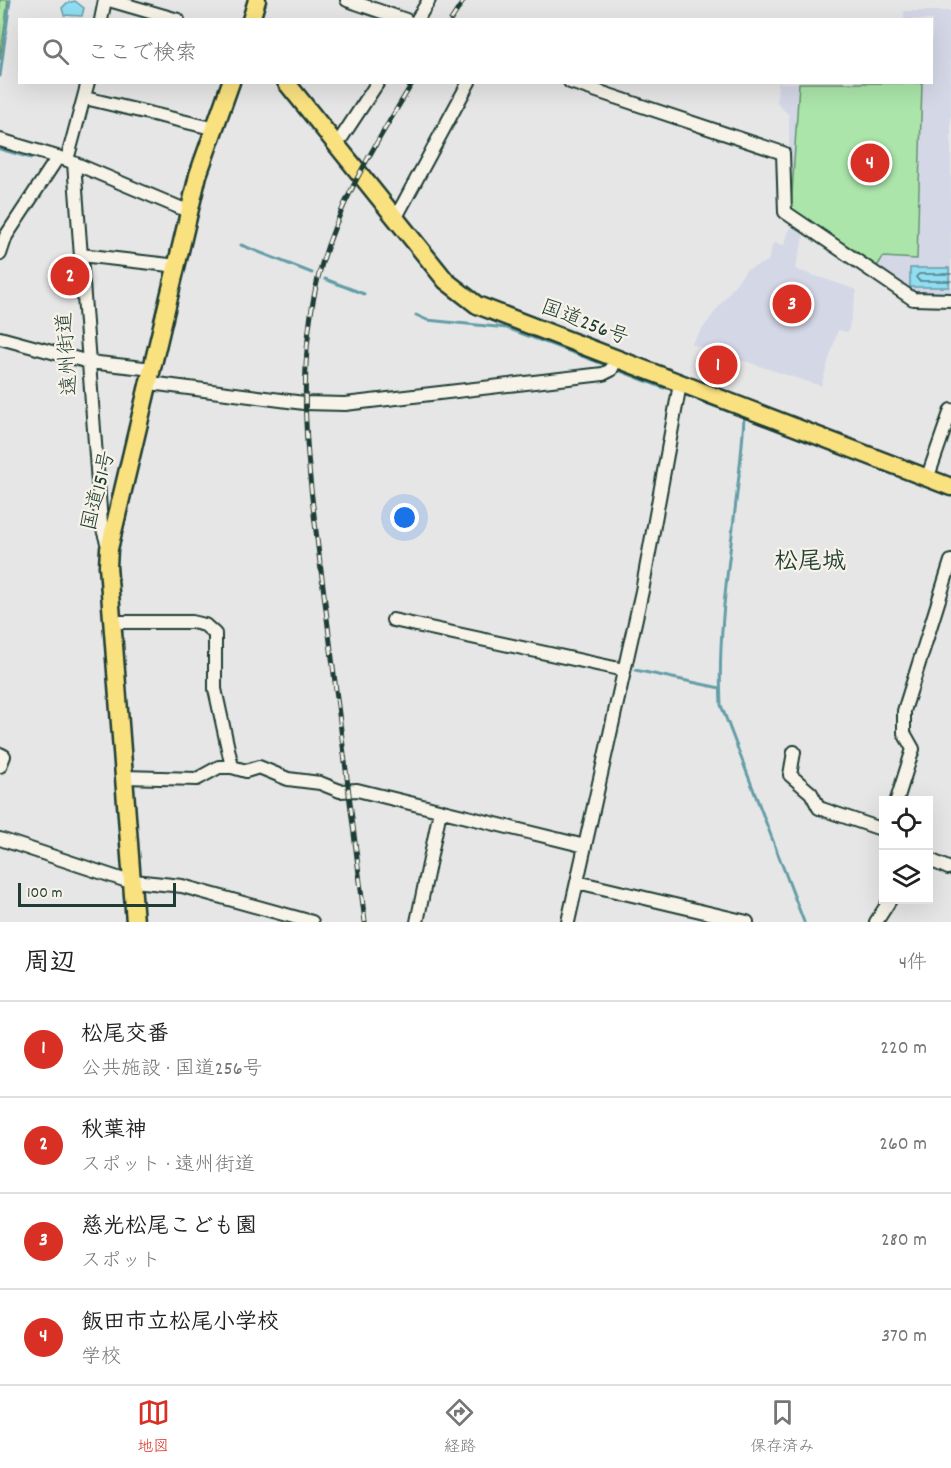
<!DOCTYPE html>
<html lang="ja">
<meta charset="utf-8">
<style>
:root{--surface:#fff;--page:#f2f2f2;--text:#222;--muted:#767676;--line:#e0e0e0;--accent:#d93025}
body{margin:0;font-family:Dekko,"Klee One",sans-serif;background:var(--page);color:var(--text)}
.controls{position:absolute;right:18px;bottom:18px;display:grid;overflow:hidden;border-radius:0px;box-shadow:0 6px 24px #0002}
.controls button{width:54px;height:54px;display:grid;place-items:center;padding:0;border:0;border-bottom:2px solid var(--line);background:var(--surface);color:var(--text);font:30px sans-serif}
.scale{position:absolute;left:18px;bottom:15px;width:158px;box-sizing:border-box;padding-left:6px;border:3px solid #1f3d34;border-top:0;font-size:16px;line-height:21px;white-space:nowrap;color:#1f3d34;-webkit-text-stroke:4px #f7f3e8;paint-order:stroke}
.you{position:absolute;left:405px;top:518px;width:21px;height:21px;margin:-15px;border:4px solid #fff;border-radius:50%;background:#1a73e8;box-shadow:0 0 0 9px #1a73e833}
.badge{display:grid;place-items:center;width:39px;height:39px;border-radius:50%;background:var(--accent);color:#fff;font-size:20px;font-weight:700}
.pin{position:absolute;translate:-50% -50%;border:3px solid #fff;box-shadow:0 2px 6px #0006}
.list{margin:0;padding:0;list-style:none}
h2{display:flex;justify-content:space-between;align-items:center;height:78px;margin:0;padding:0 24px;font-size:26px}
h2 small{font-size:20px;font-weight:400;color:var(--muted)}
.list li{display:grid;grid-template-columns:39px 1fr auto;gap:18px;align-items:center;box-sizing:border-box;height:96px;padding:0 24px;border-top:2px solid var(--line)}
.list b{display:block;font-size:22px;white-space:nowrap}
.list p{margin:0;font-size:20px;white-space:nowrap;color:var(--muted)}
.list em{font-size:20px;font-style:normal;color:var(--muted)}
.icon{flex:none;width:33px;height:33px;fill:none;stroke:currentColor;stroke-width:2;stroke-linecap:round;stroke-linejoin:round}
.map{position:relative;flex:none;width:951px;height:922px;overflow:hidden}
.search{position:absolute;background:var(--surface);box-shadow:0 6px 24px #0002;left:18px;right:18px;top:18px;height:66px;display:flex;align-items:center;gap:15px;box-sizing:border-box;padding:0 21px;border-radius:0px;color:var(--muted);font-size:22px}
.sheet{height:462px;background:var(--surface)}
nav{display:flex;justify-content:space-around;align-items:center;box-sizing:border-box;height:84px;border-top:2px solid var(--line);background:var(--surface);font-size:16px;color:var(--muted)}
nav a{display:grid;justify-items:center;gap:3px}
nav .on{color:var(--accent)}
.map>svg:first-child{display:block}
</style>
<div class="map">
<svg width="951" height="922" viewBox="0 0 951 922">
<rect width="100%" height="100%" fill="#e7e6e7"/>
<filter id="ink" filterUnits="userSpaceOnUse"><feTurbulence type="fractalNoise" baseFrequency=".0167" numOctaves="2"/><feDisplacementMap in="SourceGraphic" scale="12" xChannelSelector="R" yChannelSelector="G"/><feConvolveMatrix kernelMatrix="1 2 1 2 8 2 1 2 1" color-interpolation-filters="sRGB"/></filter>
<g filter="url(#ink)">
<!-- built -->
<path fill="#d4d7e6" d="M 904,11 L 951,11 L 951,294 L 912,294 L 789,211 L 789,115 L 777,103 L 778,83 L 932,82 L 932,20 L 904,19 Z
M 790,227 L 805,233 L 795,269 L 857,290 L 848,332 L 838,330 L 821,386 L 691,344 L 746,270 L 768,261 L 773,243 L 784,245 Z"/>
<!-- green -->
<path fill="#abe5aa" stroke="#65916f" stroke-width="1.5" d="M 0,0 L 8,0 L 0,60 Z
M 799,83 L 922,83 L 917,259 L 883,257 L 876,268 L 791,209 Z"/>
<!-- water -->
<path fill="#91ddf2" stroke="#639da6" stroke-width="1.5" d="M 75,1 L 84,8 L 82,16 L 64,15 L 62,8 L 67,3 Z
M 910,268 L 949,268 L 949,287 L 910,287 Z"/>
<g fill="none" stroke-linecap="round" stroke-linejoin="round">
<!-- shore -->
<path stroke="#4d7d80" stroke-width="1.5" d="M 951,274 L 919,274 L 916,277 L 919,281 L 951,281"/>
<!-- stream -->
<path stroke="#639da6" stroke-width="3" d="M 0,76 L 10,0
M 0,149 L 31,158
M 241,245 L 312,273
M 325,279 L 364,294
M 416,315 L 427,320 L 507,328 L 606,365
M 618,370 L 664,388
M 698,400 L 744,417 C 739,513 716,609 721,705 L 804,922
M 635,670 L 720,688"/>
<defs>
<path id="minor" d="M 109,0 L 178,20
M 347,0 L 406,20
M 101,20 L 105,0
M 417,20 L 429,0
M 570,82 L 783,153 L 785,212 L 913,299 L 951,300
M 85,98 L 216,129
M 0,140 L 67,160 L 190,212
M 336,146 L 378,82
M 67,160 L 88,82
M 74,163 L 101,523 L 109,549
M 395,219 L 469,82
M 0,254 L 6,236 L 58,157
M 81,255 L 178,266
M 0,338 L 89,362 L 153,369
M 150,383 L 304,403 L 345,404 L 603,374 L 611,370 L 616,360
M 927,479 L 951,410
M 393,620 L 624,670
M 112,622 L 192,622 L 205,625 L 215,634 L 215,689 L 232,767 L 219,767 L 197,779 L 124,777
M 794,752 L 790,775 L 811,793 L 819,808 L 884,830
M 0,754 L 4,756 L 0,766
M 232,767 L 246,771 L 259,767 L 288,779 L 320,783 L 340,791 L 357,790 L 585,846
M 897,800 L 913,749 L 904,733 L 904,711 L 951,561
M 0,839 L 124,880 L 182,886 L 312,922
M 928,859 L 948,868
M 577,882 L 747,922
M 417,922 L 440,811
M 568,922 L 642,591 L 680,384
M 876,922 L 890,900"/>
<path id="highway" d="M 251,20 L 257,0
M 286,82 L 446,281 L 477,305 L 951,487
M 135,922 L 108,566 L 109,549 L 198,175 L 231,82"/>
</defs>
<!-- minor casing -->
<use href="#minor" stroke="#1f3d34" stroke-width="16"/>
<!-- highway casing -->
<use href="#highway" stroke="#1f3d34" stroke-width="21"/>
<!-- minor -->
<use href="#minor" stroke="#f7f3e8" stroke-width="12"/>
<!-- highway -->
<use href="#highway" stroke="#fae180" stroke-width="16"/>
<defs>
<path id="rail" d="M 451,20 L 464,0
M 365,922 C 352,815 338,709 325,602 C 312,495 292,385 318,278 C 336,206 375,145 413,82"/>
</defs>
<!-- rail casing -->
<use href="#rail" stroke="#1f3d34" stroke-width="5"/>
<!-- rail -->
<use href="#rail" stroke="#f7f3e8" stroke-width="3" stroke-dasharray="9" stroke-linecap="butt"/>
</g>
</g>
<g text-anchor="middle" dominant-baseline="central" stroke-width="4.5" stroke-linejoin="round" paint-order="stroke">
<!-- street labels -->
<g font-size="21" fill="#1f3d34" stroke="#f7f3e8">
<text transform="translate(584 324) rotate(21)">国道256号</text>
<text transform="translate(69 354) rotate(-94)">遠州街道</text>
<text transform="translate(100 491) rotate(-76)">国道151号</text>
</g>
<!-- quarter labels -->
<g font-size="24" font-weight="bold" fill="#1f3d34" stroke="#f7f3e8">
<text x="810" y="563">松尾城</text>
</g>
</g>
</svg>
<div class="controls">
<button><svg class="icon" aria-label="locate" viewBox="0 0 24 24"><circle cx="12" cy="12" r="6"/><path d="M12 2v4M12 18v4M2 12h4M18 12h4"/></svg></button>
<button><svg class="icon" aria-label="layers" viewBox="0 0 24 24"><path d="M12 4l9 5-9 5-9-5zM3 14l9 5 9-5"/></svg></button>
</div>
<div class="scale">100 m</div>
<div class="you"></div>
<div class="pin badge" style="left:718px;top:365px">1</div>
<div class="pin badge" style="left:70px;top:276px">2</div>
<div class="pin badge" style="left:792px;top:304px">3</div>
<div class="pin badge" style="left:870px;top:163px">4</div>
<div class="search"><svg class="icon" aria-label="search" viewBox="0 0 24 24"><circle cx="10" cy="10" r="6"/><path d="M15 15l6 6"/></svg>ここで検索</div>
</div>
<section class="sheet">
<h2>周辺<small>4件</small></h2>
<ul class="list">
<li><span class="badge">1</span><div><b>松尾交番</b><p>公共施設 · 国道256号</p></div><em>220 m</em></li>
<li><span class="badge">2</span><div><b>秋葉神</b><p>スポット · 遠州街道</p></div><em>260 m</em></li>
<li><span class="badge">3</span><div><b>慈光松尾こども園</b><p>スポット</p></div><em>280 m</em></li>
<li><span class="badge">4</span><div><b>飯田市立松尾小学校</b><p>学校</p></div><em>370 m</em></li>
</ul>
</section>
<nav>
<a class="on"><svg class="icon" aria-label="map" viewBox="0 0 24 24"><path d="M3 6l6-2 6 2 6-2v14l-6 2-6-2-6 2zM9 4v14M15 6v14"/></svg>地図</a>
<a><svg class="icon" aria-label="directions" viewBox="0 0 24 24"><path d="M12 3l9 9-9 9-9-9zM9 14v-3h6M13 9l2 2-2 2"/></svg>経路</a>
<a><svg class="icon" aria-label="saved" viewBox="0 0 24 24"><path d="M7 4h10v16l-5-4-5 4z"/></svg>保存済み</a>
</nav>
